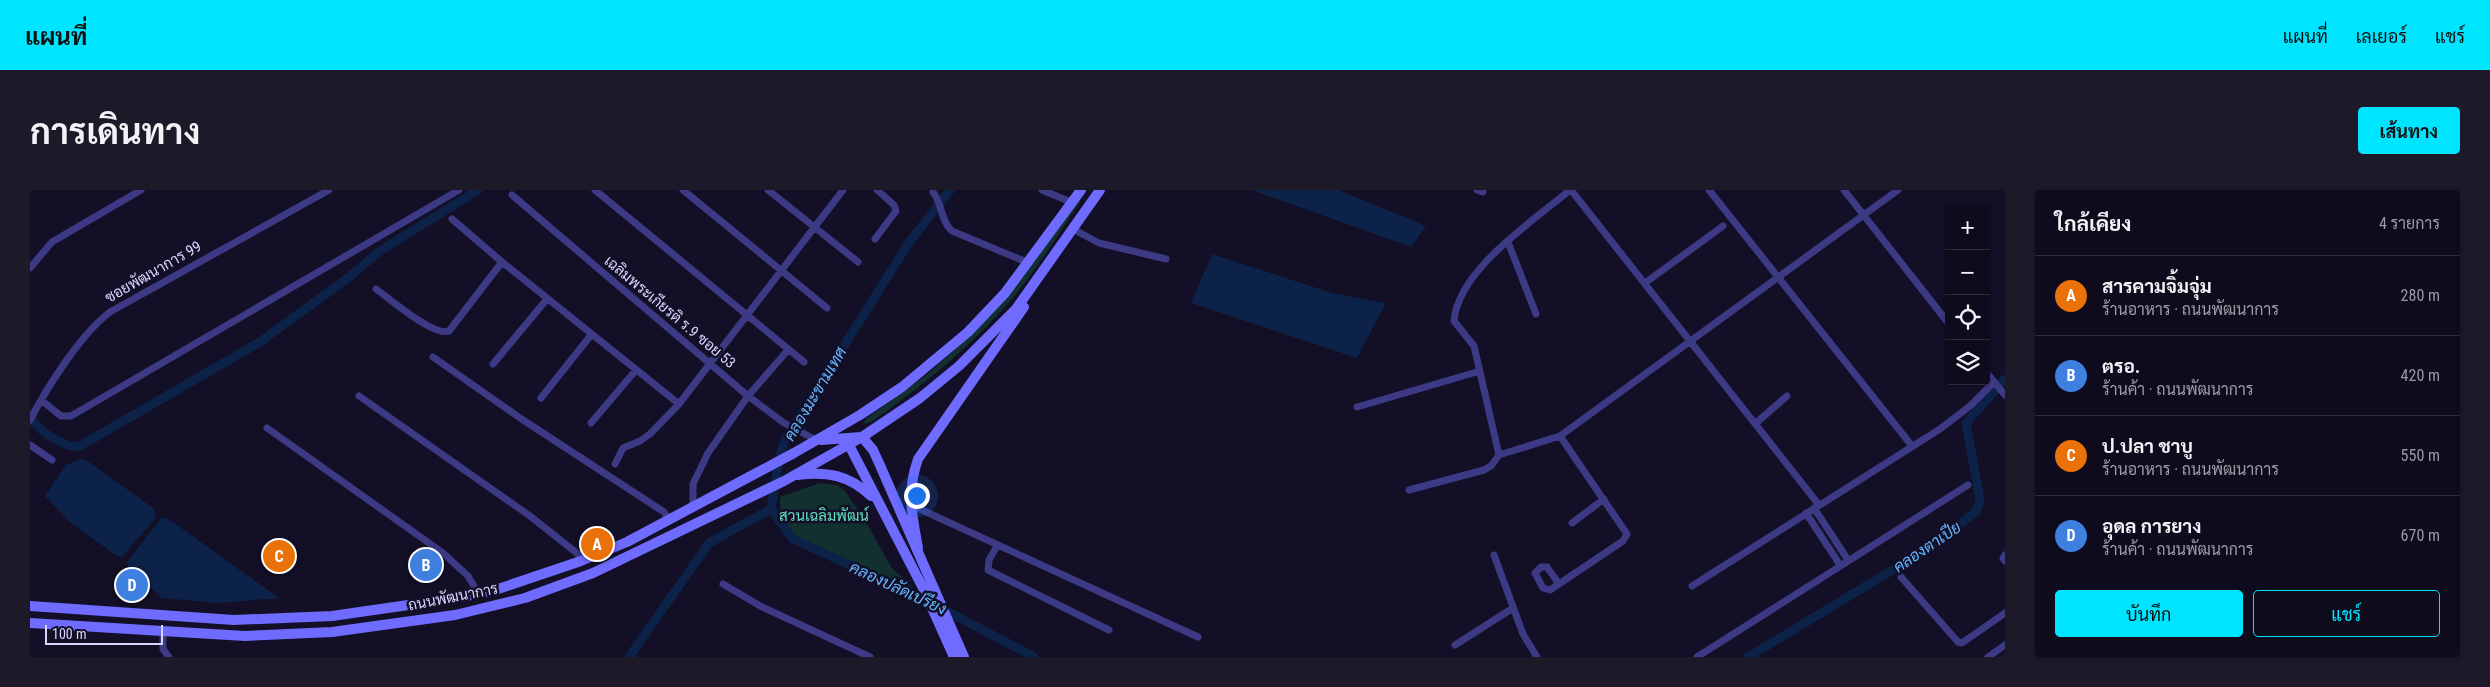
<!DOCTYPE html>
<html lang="th">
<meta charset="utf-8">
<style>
:root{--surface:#0e0b1c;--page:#1c1929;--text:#f1f3f6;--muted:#9b9ba3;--line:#2e2b3b;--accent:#00e5ff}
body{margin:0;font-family:"Roboto Condensed",Sarabun,sans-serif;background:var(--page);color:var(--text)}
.controls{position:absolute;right:15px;top:15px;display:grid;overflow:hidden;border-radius:5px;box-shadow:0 1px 4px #0004}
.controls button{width:45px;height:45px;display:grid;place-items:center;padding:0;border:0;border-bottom:1px solid var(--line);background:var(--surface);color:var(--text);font:25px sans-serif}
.scale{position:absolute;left:15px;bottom:12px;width:118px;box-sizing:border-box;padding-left:5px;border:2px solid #d9d4ff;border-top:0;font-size:14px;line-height:18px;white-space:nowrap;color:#d9d4ff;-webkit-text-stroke:4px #130f26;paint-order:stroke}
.you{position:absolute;left:886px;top:305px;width:18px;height:18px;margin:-12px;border:4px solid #fff;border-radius:50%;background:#1a73e8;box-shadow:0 0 0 8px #1a73e833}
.badge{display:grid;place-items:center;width:32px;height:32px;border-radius:50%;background:var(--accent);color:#fff;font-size:16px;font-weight:700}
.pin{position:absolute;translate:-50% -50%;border:2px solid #fff;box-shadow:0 1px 5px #0006}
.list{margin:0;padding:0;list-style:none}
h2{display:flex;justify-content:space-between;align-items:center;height:65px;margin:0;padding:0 20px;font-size:21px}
h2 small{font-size:16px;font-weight:400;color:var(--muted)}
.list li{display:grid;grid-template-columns:32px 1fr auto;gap:15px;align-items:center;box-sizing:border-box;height:80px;padding:0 20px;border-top:1px solid var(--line)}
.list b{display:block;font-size:19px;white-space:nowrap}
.list p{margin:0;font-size:16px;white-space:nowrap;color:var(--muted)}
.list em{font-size:16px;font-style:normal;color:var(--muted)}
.actions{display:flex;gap:10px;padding:15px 20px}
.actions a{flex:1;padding:11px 0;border:1px solid var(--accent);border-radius:5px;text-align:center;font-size:18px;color:var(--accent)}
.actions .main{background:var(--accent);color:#111}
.icon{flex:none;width:28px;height:28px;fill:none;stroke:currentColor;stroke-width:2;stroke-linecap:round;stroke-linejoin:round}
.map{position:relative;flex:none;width:1975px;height:467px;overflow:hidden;border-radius:5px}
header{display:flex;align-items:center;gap:30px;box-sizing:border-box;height:70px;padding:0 25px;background:var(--accent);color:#111}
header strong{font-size:24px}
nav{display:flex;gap:28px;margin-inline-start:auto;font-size:18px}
.intro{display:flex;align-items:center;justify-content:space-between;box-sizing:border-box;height:120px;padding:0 30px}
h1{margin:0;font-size:35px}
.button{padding:12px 22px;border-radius:5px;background:var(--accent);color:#111;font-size:18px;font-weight:700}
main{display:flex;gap:30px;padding:0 30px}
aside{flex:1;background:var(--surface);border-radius:5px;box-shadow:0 1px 4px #0004}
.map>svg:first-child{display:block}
</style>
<header>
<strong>แผนที่</strong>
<nav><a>แผนที่</a><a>เลเยอร์</a><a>แชร์</a></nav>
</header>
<div class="intro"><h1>การเดินทาง</h1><a class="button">เส้นทาง</a></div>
<main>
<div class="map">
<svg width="1975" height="467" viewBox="0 0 1975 467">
<rect width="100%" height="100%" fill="#130f26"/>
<!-- green -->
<path fill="#12302f" d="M 1050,7 L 1050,12 C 1030,42 1010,74 987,103 C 945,153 895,195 841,232 L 833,234 L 836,229 L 900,182 L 932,153 Z
M 790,293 L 807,295 L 815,301 L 835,330 L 861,377 L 883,397 C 853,387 770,359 754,333 C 750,326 750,315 750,307 Z"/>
<!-- water -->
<path fill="#0c2248" d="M 1222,0 L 1308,0 L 1396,36 L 1381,57 Z
M 1182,64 L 1302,103 L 1356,113 L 1327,168 L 1161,113 Z
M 50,269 L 56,270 L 122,317 L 126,323 L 125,329 L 92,367 L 87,366 L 40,332 L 15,306 L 36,275 Z
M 132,327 L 140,330 L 249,408 L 189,413 L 132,408 L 98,377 L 97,372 Z"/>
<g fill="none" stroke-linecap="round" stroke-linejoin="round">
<!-- canal -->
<path stroke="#0c2248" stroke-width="9" d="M 0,227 C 8,240 35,259 50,256 L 230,152 L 319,87 L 350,61 L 448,0
M 741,319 L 749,268 L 755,250 L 878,54 L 920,0
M 741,319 L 763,349 L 892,408 L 1004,467
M 599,467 L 679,353 L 741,319
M 1718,467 L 1884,367 L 1946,322 L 1950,310 L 1936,233 L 1975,189"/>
<!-- street -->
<path stroke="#3d3a85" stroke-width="7" d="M 565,0 L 774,172
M 653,0 L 797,118
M 738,0 L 828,72
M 1012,0 L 1041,12
M 1447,0 L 1453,2
M 1541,0 L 1789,315
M 1679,0 L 1882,256
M 1814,0 L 1919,134
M 903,2 C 912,13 911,32 922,41 L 999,73
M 482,5 L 718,206 L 754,233 L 786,250
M 422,29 L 472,72 L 649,214
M 1043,39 L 1069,53 L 1136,69
M 845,49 L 866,21 L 864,15 L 847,0
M 1478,52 L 1506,124
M 0,78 L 22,52 L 111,0
M 1615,93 L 1693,36
M 346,99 C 360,109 404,147 419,141 L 472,72
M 403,167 L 493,230 L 634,322 L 639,330
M 463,174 L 517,109
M 1956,182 L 1975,205
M 329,206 L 500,326 L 548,364 L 551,371
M 511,208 L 561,145
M 11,210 L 31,226 L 41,226 L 429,0
M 1327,217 L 1450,181
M 0,230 C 18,196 50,145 80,122 L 299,0
M 561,233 L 606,180
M 1726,233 L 1757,206
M 237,238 L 413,363 L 438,386 L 448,403
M 0,255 L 22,270
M 1469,265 L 1444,156 L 1424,131 C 1428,80 1503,31 1540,0
M 585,274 L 593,258 L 610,251 L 620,244 L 649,214 L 813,0
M 1379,300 L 1454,280 L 1461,276 L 1469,265 L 1530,246 L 1868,0
M 881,315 L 1168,447
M 663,318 L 663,294 L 678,263 L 718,206 L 758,160
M 1784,318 L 1818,370
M 1776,323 L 1810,375
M 1542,333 L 1574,309
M 967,356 L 959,370 L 958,380 L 1079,440
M 1464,365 L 1493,444 L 1507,467
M 1975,365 L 1973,368 L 1975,371
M 1871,387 L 1928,452 L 1932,453 L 1975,423
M 693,394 L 732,417 L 840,467
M 1529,394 L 1517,377 L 1511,377 L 1505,383 L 1513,398 L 1520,400 L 1593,351 L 1597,344 L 1530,246
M 1662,396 L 1910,239 L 1940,216 L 1964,192
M 133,442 L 133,459 L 139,467
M 1425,455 L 1483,418
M 1667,467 L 1938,295
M 1958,467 L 1975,455"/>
<!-- secondary -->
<path stroke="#6f6bff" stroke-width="10" d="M 832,247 L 843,260 L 849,273 L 934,467
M 791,250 L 831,247
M 819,255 L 893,398 L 924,467
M 767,285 C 797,281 819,285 841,306
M 888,358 C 882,323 876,304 888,269 L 994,117
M 0,416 L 204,430 L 302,426 L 427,408 L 468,399 L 551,371 L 597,352 L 764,263 L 830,225 L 872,197 L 938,142 L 975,103 L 1051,0
M 0,433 L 215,446 L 302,442 L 425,425 L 495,408 L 563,383 L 754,291 L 832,247 L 890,208 L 929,176 L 986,119 L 1070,0"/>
</g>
<g text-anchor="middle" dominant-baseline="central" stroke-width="5" stroke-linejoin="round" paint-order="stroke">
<!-- street labels -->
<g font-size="15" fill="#d9d4ff" stroke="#130f26">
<text transform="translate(123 82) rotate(-30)">ซอยพัฒนาการ 99</text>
<text transform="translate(640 122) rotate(40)">เฉลิมพระเกียรติ ร.9 ซอย 53</text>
<text transform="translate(423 407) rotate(-11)">ถนนพัฒนาการ</text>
</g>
<!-- park labels -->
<g font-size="15" fill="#5fe0c0" stroke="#130f26">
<text x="794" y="326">สวนเฉลิมพัฒน์</text>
</g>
<!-- water labels -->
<g font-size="16" font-style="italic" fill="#62b6ff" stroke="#130f26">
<text transform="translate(785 204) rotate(-59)">คลองมะขามเทศ</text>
<text transform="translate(1897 357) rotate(-34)">คลองตาเปีย</text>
<text transform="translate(868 398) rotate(25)">คลองปลัดเปรียง</text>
</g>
</g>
</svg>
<div class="controls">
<button>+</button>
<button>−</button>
<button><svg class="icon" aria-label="locate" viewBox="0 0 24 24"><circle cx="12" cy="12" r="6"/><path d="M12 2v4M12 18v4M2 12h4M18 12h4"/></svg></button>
<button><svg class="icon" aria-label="layers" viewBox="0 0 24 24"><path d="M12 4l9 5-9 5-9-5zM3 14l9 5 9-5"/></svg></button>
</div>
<div class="scale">100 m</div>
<div class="you"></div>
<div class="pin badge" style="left:567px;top:354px;background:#e8710a">A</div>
<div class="pin badge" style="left:396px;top:375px;background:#3f7fe0">B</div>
<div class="pin badge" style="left:249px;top:366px;background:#e8710a">C</div>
<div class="pin badge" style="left:102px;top:395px;background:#3f7fe0">D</div>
</div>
<aside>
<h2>ใกล้เคียง<small>4 รายการ</small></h2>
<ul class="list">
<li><span class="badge" style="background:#e8710a">A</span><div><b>สารคามจิ้มจุ่ม</b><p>ร้านอาหาร · ถนนพัฒนาการ</p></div><em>280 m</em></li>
<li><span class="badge" style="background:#3f7fe0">B</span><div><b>ตรอ.</b><p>ร้านค้า · ถนนพัฒนาการ</p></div><em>420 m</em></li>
<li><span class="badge" style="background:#e8710a">C</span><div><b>ป.ปลา ชาบู</b><p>ร้านอาหาร · ถนนพัฒนาการ</p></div><em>550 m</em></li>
<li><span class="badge" style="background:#3f7fe0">D</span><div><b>อุดล การยาง</b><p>ร้านค้า · ถนนพัฒนาการ</p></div><em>670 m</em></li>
</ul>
<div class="actions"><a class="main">บันทึก</a><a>แชร์</a></div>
</aside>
</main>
